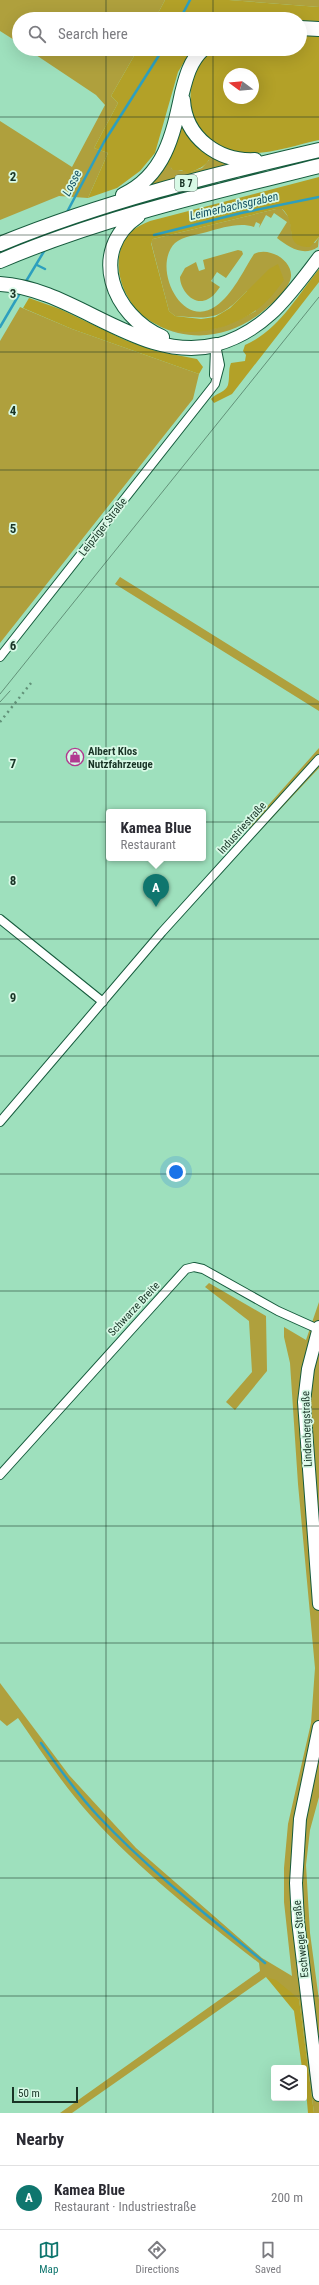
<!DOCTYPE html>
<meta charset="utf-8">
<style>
:root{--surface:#fff;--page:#f2f2f3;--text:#2b2b33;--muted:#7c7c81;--line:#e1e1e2;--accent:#0f766e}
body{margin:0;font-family:"Roboto Condensed",sans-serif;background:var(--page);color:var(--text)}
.controls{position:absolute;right:12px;bottom:12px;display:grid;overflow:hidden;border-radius:4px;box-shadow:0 4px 16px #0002}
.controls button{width:36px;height:36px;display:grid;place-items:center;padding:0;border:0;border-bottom:1px solid var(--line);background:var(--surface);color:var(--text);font:20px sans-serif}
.compass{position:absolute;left:223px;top:68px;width:36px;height:36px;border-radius:50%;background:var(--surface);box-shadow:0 4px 16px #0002;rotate:286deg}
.scale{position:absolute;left:12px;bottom:10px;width:66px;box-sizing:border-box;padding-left:4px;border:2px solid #193426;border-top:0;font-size:11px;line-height:14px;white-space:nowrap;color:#193426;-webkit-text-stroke:3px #d8f9e6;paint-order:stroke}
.you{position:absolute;left:176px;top:1172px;width:14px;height:14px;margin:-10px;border:3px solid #fff;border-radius:50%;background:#1a73e8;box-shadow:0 0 0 6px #1a73e833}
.badge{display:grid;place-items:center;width:26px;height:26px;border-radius:50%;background:var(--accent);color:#fff;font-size:13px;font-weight:700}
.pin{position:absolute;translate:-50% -33px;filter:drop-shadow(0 1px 2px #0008)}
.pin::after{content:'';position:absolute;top:21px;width:14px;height:12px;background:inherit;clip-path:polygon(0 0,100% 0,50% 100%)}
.popup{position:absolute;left:106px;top:809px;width:100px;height:52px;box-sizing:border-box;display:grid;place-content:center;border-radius:4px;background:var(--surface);filter:drop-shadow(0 1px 3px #0005);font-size:13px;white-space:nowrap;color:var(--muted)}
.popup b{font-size:15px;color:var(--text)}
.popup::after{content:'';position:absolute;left:50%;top:100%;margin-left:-8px;border:8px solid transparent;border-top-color:var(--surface)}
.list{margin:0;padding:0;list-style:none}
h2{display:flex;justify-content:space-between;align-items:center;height:52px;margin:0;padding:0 16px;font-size:17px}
h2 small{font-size:13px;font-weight:400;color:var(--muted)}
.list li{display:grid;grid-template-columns:26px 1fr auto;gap:12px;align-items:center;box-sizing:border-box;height:64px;padding:0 16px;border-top:1px solid var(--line)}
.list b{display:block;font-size:15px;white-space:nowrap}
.list p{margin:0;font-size:13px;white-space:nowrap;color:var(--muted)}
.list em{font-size:13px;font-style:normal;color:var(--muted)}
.icon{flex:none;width:22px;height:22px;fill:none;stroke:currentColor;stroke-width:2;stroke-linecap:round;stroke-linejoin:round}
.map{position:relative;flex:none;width:319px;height:2113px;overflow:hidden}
.search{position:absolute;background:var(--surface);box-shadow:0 4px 16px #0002;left:12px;right:12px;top:12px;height:44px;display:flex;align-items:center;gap:10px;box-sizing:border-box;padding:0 14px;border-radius:22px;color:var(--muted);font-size:15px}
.sheet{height:116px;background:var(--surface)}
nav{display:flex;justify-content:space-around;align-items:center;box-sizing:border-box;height:56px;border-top:1px solid var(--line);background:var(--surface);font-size:11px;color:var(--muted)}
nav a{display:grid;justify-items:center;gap:2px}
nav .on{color:var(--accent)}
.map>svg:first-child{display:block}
</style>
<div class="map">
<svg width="319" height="2113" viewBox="0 0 319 2113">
<rect width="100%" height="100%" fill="#9ee0bd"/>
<!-- green -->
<path fill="#afa03d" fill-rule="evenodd" d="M 0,0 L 165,0 L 155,19 L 19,19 L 19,43 L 0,31 Z
M 229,0 L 319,0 L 319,7 Z
M 27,49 L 138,49 L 111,96 L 118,103 L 94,148 L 108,153 L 88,198 L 59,196 L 0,220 L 0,121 L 72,167 L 105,105 L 96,95 Z
M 186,119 L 233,163 L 144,187 ZM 168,159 L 209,160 L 202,168 L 190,172 L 172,169 Z
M 276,209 L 282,209 L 290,219 L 292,235 L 315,243 L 319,237 L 318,247 C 303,257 289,247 277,238 L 287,222 L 274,213 L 271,218 L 266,215 L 259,228 L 260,224 L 256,222 L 254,227 C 239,222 222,228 207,232 C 197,235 183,236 175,243 C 151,267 182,331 216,306 C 233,294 243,271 254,254 C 270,245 299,264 289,283 C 285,292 276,300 269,306 C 238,335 196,345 157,325 C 198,336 219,331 256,311 L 247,291 C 219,320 214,319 175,316 L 169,311 L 151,242 L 153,239 Z
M 238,250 L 242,251 L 243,254 L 226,278 L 217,272 L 211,281 L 220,287 C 217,291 213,297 208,299 C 194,307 180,290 180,277 L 185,268 L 196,262 L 199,271 L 205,269 L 203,260 Z
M 20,307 L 72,329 L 199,374 L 193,399 L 0,643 L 0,341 Z
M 120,577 L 319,701 L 319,711 L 115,584 Z
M 319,748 L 319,768 L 258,833 L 249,827 Z
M 209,1283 L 266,1316 L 267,1371 L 235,1410 L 226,1402 L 252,1372 L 249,1321 L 205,1287 Z
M 319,1302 L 319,1797 L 310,1830 L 306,1865 L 310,1933 L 319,2000 L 319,2113 L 314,2113 L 299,1999 L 266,1977 L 72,2113 L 60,2113 L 260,1971 L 259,1963 C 200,1917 140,1871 90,1815 C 63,1785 41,1751 18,1718 L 7,1726 L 0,1720 L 0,1683 L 69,1775 L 136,1848 L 262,1958 L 292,1976 L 284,1902 L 284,1868 L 288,1824 L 311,1723 L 315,1668 L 298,1484 L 290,1363 L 284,1337 L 284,1327 L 306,1340 Z"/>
<!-- forest -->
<path fill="#b3a128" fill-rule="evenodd" d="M 165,0 L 229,0 L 319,7 L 319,21 L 155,19 Z
M 300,35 L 319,36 L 319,140 C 295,145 269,155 244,153 C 189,149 173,85 212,49 L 300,49 ZM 229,74 L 253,74 L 253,98 L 229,98 Z
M 138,49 L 192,49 L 178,72 L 155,153 L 140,171 L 117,188 L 88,198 L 108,153 L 94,148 L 118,103 L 111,96 Z
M 181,121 L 210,155 C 210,165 197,170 188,173 L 181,170 L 173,170 L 168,164 Z
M 319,177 L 319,237 L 310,247 C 281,247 299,223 282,209 L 276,209 L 153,239 L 151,243 L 169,311 L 175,316 L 201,319 L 215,317 L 230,308 L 269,269 L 278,264 L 284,280 C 276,291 267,303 255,311 C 225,332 177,342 146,318 C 121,300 107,256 131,232 C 136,227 143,224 150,221 Z
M 319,269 L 319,282 L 232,394 L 214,403 L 211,399 C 216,393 226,392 228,385 C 230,377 228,370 231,363 L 245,361 L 246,355 L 243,351 L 245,345 C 278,331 297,296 319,269 Z
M 29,298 L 60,309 L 125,340 L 156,351 L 197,359 L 203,367 L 199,374 L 72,329 L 23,308 Z
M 266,1977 L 276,1980 L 299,1999 L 314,2113 L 308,2113 L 304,2068 L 302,2068 L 294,2011 Z"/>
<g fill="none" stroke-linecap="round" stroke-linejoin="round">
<!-- stream -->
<path stroke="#2d9fbe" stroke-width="2.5" d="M 180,19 L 190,0
M 66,214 L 104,142 L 163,49
M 154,235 L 241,213 L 319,197
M 37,265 L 45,269
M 25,283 L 46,248
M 0,327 L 20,293
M 41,1743 C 59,1768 77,1794 99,1817 C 150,1871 208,1916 265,1963"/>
<defs>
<path id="minor" d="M 214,375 L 215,349
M 0,657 L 215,384 L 220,365 L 216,345
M 0,919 L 103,1002
M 0,1122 L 162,932 L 319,759
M 0,1475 L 186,1269 L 194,1267 L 203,1269 L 278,1311 L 318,1329"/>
<path id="secondary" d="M 216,345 C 266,331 289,296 319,257
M 319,1327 L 308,1369 L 304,1402 L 319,1604
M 319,1727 L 300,1819 L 296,1883 L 298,1921 L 319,2095"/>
<path id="trunk" d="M 300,28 L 319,29
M 183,100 C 185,138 219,162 255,160
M 123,195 C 165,175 173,135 182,93 C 186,77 190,61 203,49
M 138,216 C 87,251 113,316 162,337
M 0,244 C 102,202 211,175 319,150
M 0,261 C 103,217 211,193 319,166
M 0,284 C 75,288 140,364 216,345"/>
</defs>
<!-- minor casing -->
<use href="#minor" stroke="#165b3d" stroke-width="10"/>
<!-- secondary casing -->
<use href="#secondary" stroke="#165b3d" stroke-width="14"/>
<!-- trunk casing -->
<use href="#trunk" stroke="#165b3d" stroke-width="16"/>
<!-- minor -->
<use href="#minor" stroke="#fff" stroke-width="8"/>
<!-- secondary -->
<use href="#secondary" stroke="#fff" stroke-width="12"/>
<!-- trunk -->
<use href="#trunk" stroke="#fff" stroke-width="14"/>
<!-- tram -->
<path stroke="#629279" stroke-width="1" d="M 0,694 L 319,297
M 0,702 L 10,691"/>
<!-- rail -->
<path stroke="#629279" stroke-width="2.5" stroke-dasharray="2 4" stroke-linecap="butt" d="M 0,722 L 31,683"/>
</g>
<!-- grid -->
<path fill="none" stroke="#193426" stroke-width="1" stroke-opacity="0.55" d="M 106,0 L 106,19M 213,0 L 213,19M 106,49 L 106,2113M 213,49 L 213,2113M 0,117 L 319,117M 0,235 L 319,235M 0,352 L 319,352M 0,470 L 319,470M 0,587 L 319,587M 0,704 L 319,704M 0,822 L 319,822M 0,939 L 319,939M 0,1056 L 319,1056M 0,1174 L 319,1174M 0,1291 L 319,1291M 0,1409 L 319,1409M 0,1526 L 319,1526M 0,1643 L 319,1643M 0,1761 L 319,1761M 0,1878 L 319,1878M 0,1996 L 319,1996"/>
<!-- icons -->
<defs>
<symbol id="shop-ring" viewBox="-11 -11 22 22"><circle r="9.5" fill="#d8f9e6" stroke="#b13a90" stroke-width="1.5"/><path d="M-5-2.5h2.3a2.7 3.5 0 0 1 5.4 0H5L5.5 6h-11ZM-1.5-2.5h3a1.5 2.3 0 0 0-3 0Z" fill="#b13a90"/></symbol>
</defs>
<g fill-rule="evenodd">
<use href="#shop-ring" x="65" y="747" width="20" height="20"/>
</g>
<g text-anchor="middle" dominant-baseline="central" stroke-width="3.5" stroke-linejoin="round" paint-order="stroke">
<!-- shield labels -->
<rect fill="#d8f9e6" stroke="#526f60" stroke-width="1" x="175" y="175" width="22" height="16" rx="3"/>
<g font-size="10" font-weight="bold" fill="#193426">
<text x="186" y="183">B 7</text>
</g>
<!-- street labels -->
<g font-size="11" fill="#193426" stroke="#d8f9e6">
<text transform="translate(103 527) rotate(-52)">Leipziger Straße</text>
<text transform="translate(242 828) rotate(-48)">Industriestraße</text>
<text transform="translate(134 1309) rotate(-47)">Schwarze Breite</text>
<text transform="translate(307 1429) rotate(-92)">Lindenbergstraße</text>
<text transform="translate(301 1939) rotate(-96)">Eschweger Straße</text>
</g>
<!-- poi labels -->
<g font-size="11" font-weight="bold" fill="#193426" stroke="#d8f9e6" text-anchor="start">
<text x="88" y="751">Albert Klos<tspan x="88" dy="13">Nutzfahrzeuge</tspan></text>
</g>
<!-- water labels -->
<g font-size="12" font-style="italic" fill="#165364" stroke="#d8f9e6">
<text transform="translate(72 183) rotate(-63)">Losse</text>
<text transform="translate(234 206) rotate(-13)">Leimerbachsgraben</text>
</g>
</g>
<g font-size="13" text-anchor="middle" font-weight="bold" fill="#193426" stroke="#d8f9e6" stroke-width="3.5" stroke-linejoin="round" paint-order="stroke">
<text x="13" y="181">2</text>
<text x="13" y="298">3</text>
<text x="13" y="415">4</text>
<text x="13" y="533">5</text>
<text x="13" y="650">6</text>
<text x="13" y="768">7</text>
<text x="13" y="885">8</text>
<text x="13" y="1002">9</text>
</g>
</svg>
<div class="controls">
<button><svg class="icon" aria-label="layers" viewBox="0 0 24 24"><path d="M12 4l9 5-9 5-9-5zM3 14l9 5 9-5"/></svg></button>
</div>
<svg class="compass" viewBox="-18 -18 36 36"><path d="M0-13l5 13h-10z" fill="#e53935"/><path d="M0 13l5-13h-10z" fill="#7c7c81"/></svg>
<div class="scale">50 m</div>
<div class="you"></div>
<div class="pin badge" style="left:156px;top:907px">A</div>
<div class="popup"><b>Kamea Blue</b>Restaurant</div>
<div class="search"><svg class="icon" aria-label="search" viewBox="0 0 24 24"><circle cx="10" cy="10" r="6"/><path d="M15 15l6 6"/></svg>Search here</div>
</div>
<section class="sheet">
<h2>Nearby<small></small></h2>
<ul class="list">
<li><span class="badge">A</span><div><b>Kamea Blue</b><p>Restaurant · Industriestraße</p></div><em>200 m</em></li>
</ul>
</section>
<nav>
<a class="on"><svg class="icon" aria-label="map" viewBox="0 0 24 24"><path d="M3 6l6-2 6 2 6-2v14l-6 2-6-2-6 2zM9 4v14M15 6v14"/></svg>Map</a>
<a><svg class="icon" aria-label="directions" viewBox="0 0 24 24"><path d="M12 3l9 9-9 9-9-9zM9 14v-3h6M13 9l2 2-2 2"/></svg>Directions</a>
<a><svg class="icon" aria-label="saved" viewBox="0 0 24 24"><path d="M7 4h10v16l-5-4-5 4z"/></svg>Saved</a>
</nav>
